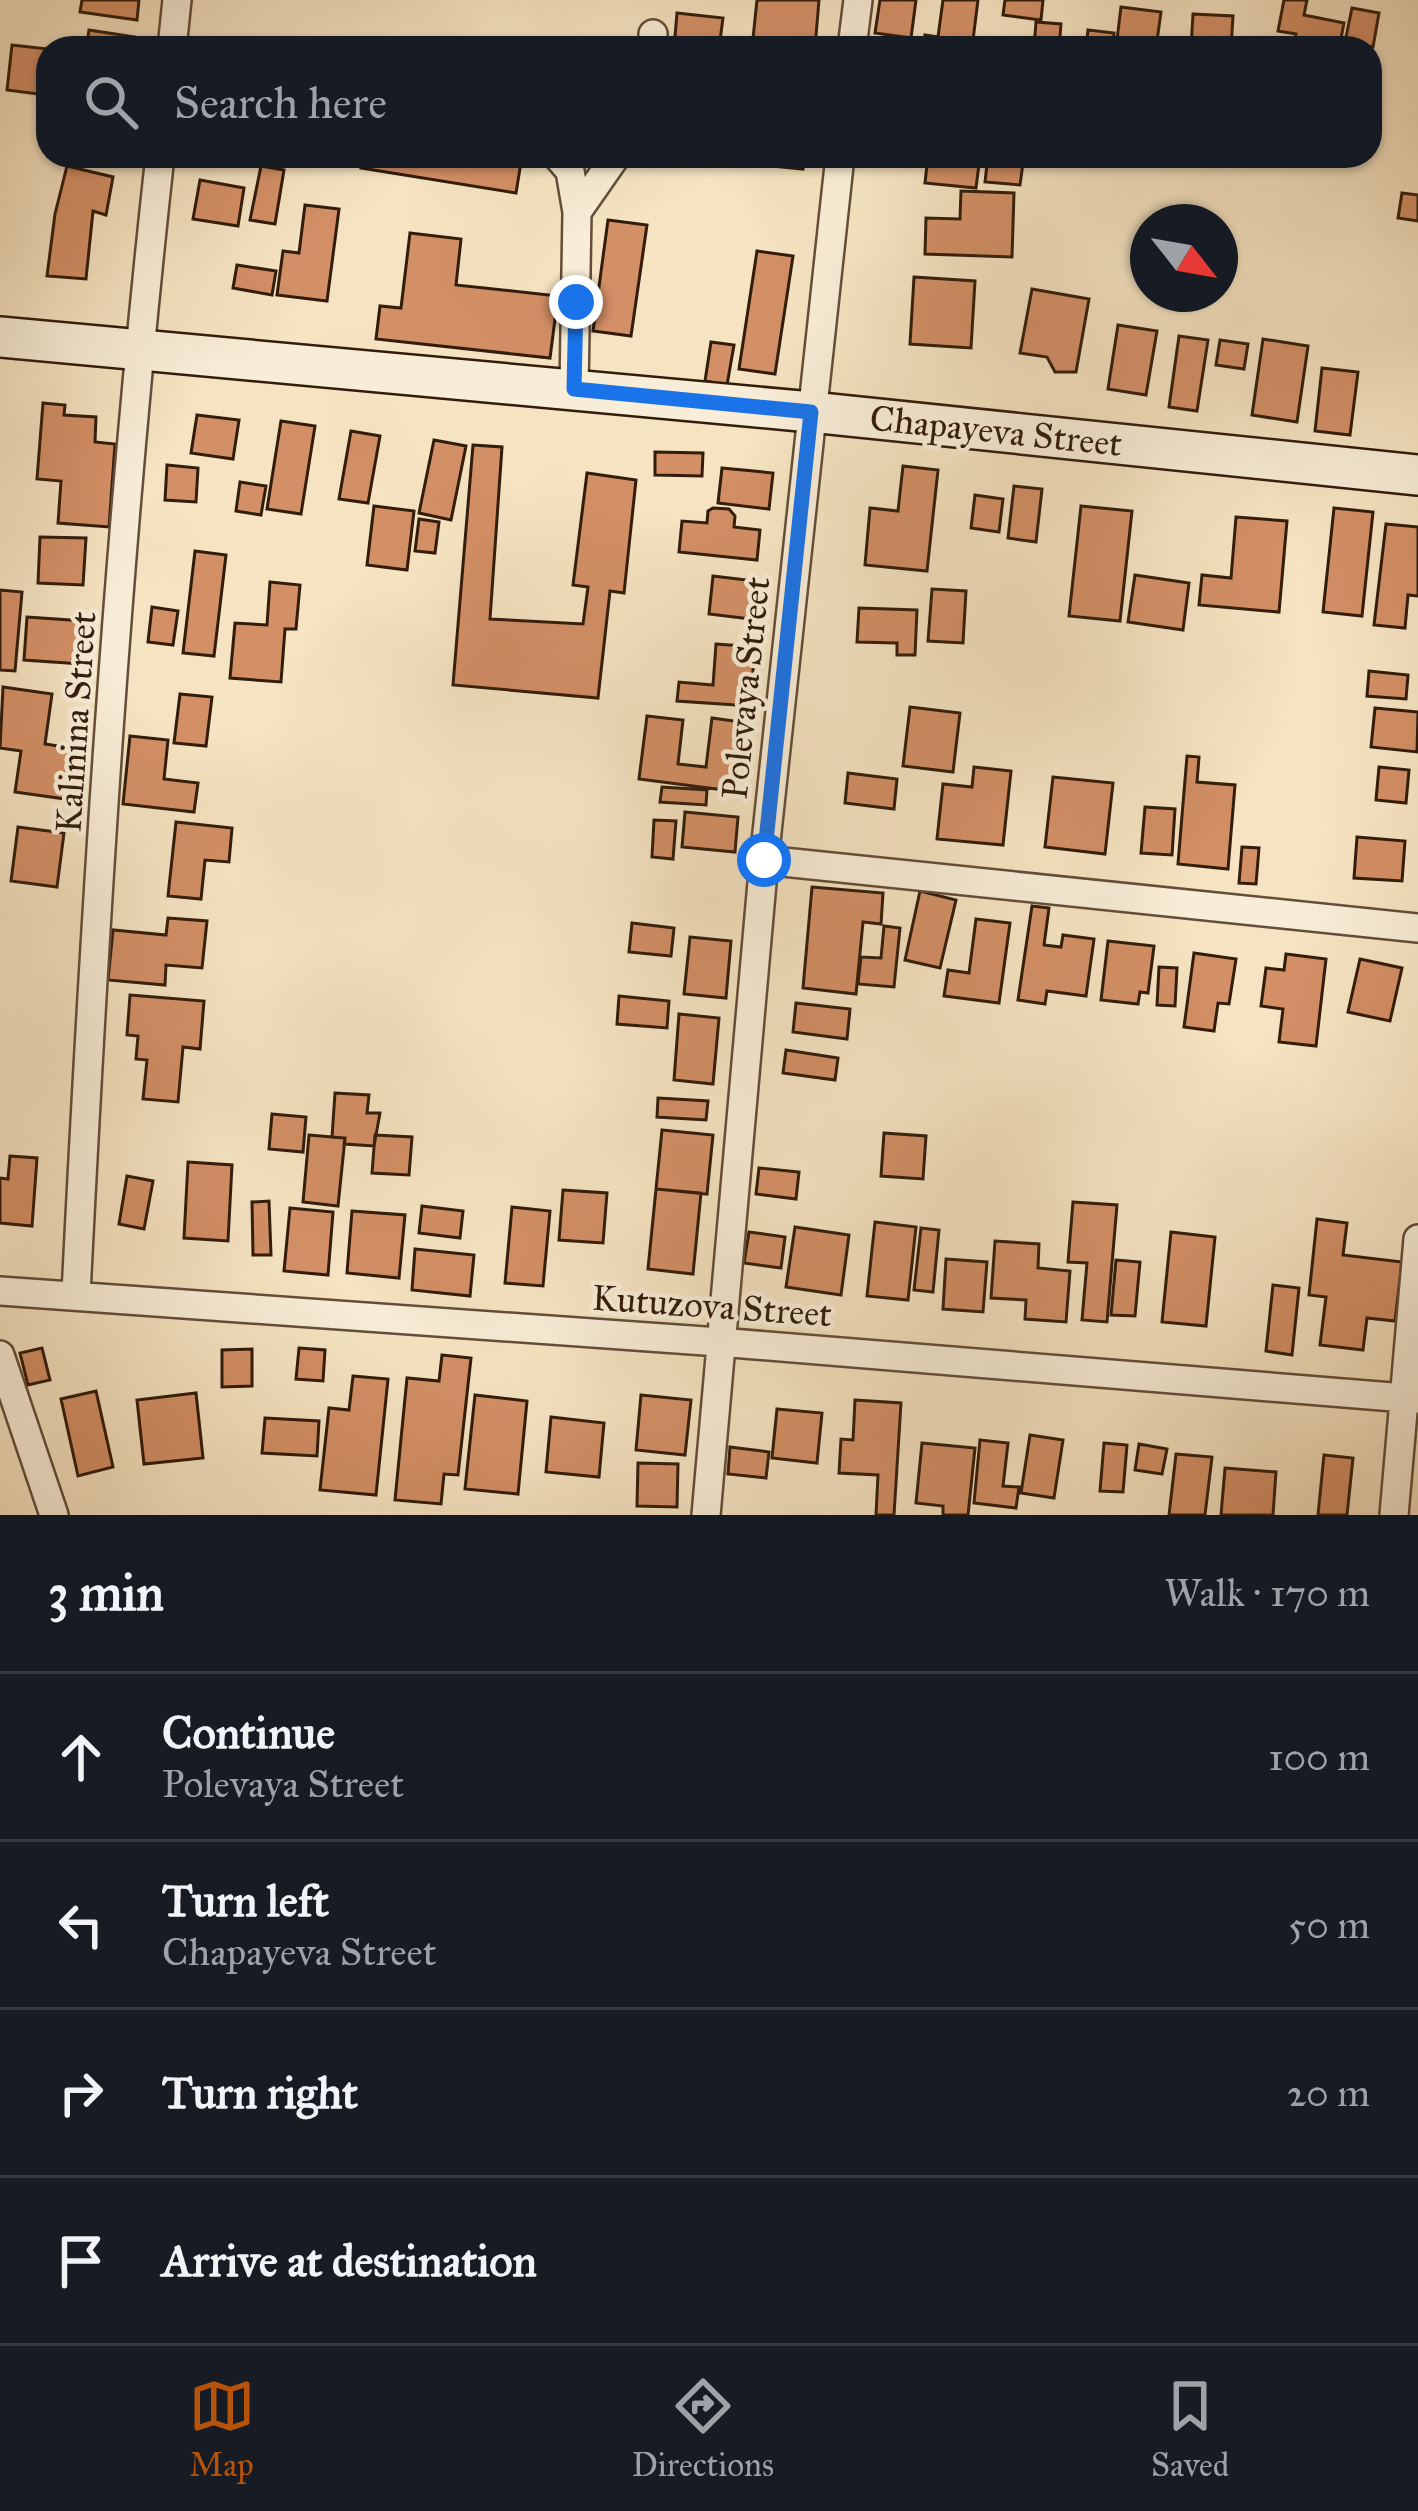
<!DOCTYPE html>
<meta charset="utf-8">
<style>
:root{--surface:#171b24;--page:#20242c;--text:#f1f3f6;--muted:#9ea1a6;--line:#363941;--accent:#b45309}
body{margin:0;font-family:"IM FELL Great Primer",serif;background:var(--page);color:var(--text)}
.compass{position:absolute;left:1130px;top:204px;width:108px;height:108px;border-radius:50%;background:var(--surface);box-shadow:0 3px 9px #0004;rotate:121deg}
.stop{position:absolute;width:36px;height:36px;margin:-27px;border:9px solid #1a73e8;border-radius:50%;background:#fff}
.stop.end{background:#1a73e8;border-color:#fff;box-shadow:0 3px 12px #0008}
.list{margin:0;padding:0;list-style:none}
h2{display:flex;justify-content:space-between;align-items:center;height:156px;margin:0;padding:0 48px;font-size:51px}
h2 small{font-size:39px;font-weight:400;color:var(--muted)}
.list li{display:grid;grid-template-columns:78px 1fr auto;gap:36px;align-items:center;box-sizing:border-box;height:168px;padding:0 48px;border-top:3px solid var(--line)}
.list b{display:block;font-size:45px;white-space:nowrap}
.list p{margin:0;font-size:39px;white-space:nowrap;color:var(--muted)}
.list em{font-size:39px;font-style:normal;color:var(--muted)}
.icon{flex:none;width:66px;height:66px;fill:none;stroke:currentColor;stroke-width:2;stroke-linecap:round;stroke-linejoin:round}
.map{position:relative;flex:none;width:1418px;height:1515px;overflow:hidden}
.search{position:absolute;background:var(--surface);box-shadow:0 3px 9px #0004;left:36px;right:36px;top:36px;height:132px;display:flex;align-items:center;gap:30px;box-sizing:border-box;padding:0 42px;border-radius:36px;color:var(--muted);font-size:45px}
.sheet{height:828px;background:var(--surface)}
nav{display:flex;justify-content:space-around;align-items:center;box-sizing:border-box;height:168px;border-top:3px solid var(--line);background:var(--surface);font-size:33px;color:var(--muted)}
nav a{display:grid;justify-items:center;gap:6px}
nav .on{color:var(--accent)}
.map>svg:first-child{display:block}
</style>
<div class="map">
<svg width="1418" height="1515" viewBox="0 0 1418 1515">
<rect width="100%" height="100%" fill="#f5e3c1"/>
<filter id="stains"><feTurbulence type="fractalNoise" baseFrequency=".00167" numOctaves="4"/><feColorMatrix values="0 0 0 0 .2 0 0 0 0 .09 0 0 0 0 .02 0 0 0 .5 -.17"/></filter>
<radialGradient id="worn" r=".72"><stop offset=".6" stop-color="#630" stop-opacity="0"/><stop offset="1" stop-color="#630" stop-opacity=".3"/></radialGradient>
<!-- building -->
<path fill="#d38f66" stroke="#321c0b" stroke-width="3" d="M 82,0 L 139,0 L 137,20 L 80,12 Z
M 757,0 L 819,0 L 815,48 L 752,48 Z
M 880,0 L 916,0 L 911,38 L 875,33 Z
M 943,0 L 978,0 L 972,48 L 924,48 L 925,35 L 938,37 Z
M 1005,0 L 1043,0 L 1041,20 L 1003,15 Z
M 1284,0 L 1307,0 L 1304,15 L 1344,23 L 1339,48 L 1293,48 L 1296,34 L 1278,31 Z
M 1121,7 L 1161,12 L 1156,48 L 1116,48 Z
M 1352,8 L 1379,13 L 1373,47 L 1345,42 Z
M 677,13 L 723,18 L 719,48 L 674,48 Z
M 1193,14 L 1233,16 L 1231,48 L 1191,48 Z
M 1036,22 L 1061,24 L 1059,48 L 1034,48 Z
M 89,30 L 135,37 L 133,48 L 86,48 Z
M 1088,30 L 1114,33 L 1113,48 L 1086,48 Z
M 12,45 L 48,49 L 46,95 L 7,90 Z
M 363,156 L 522,156 L 516,193 L 361,168 Z
M 741,156 L 804,156 L 803,169 L 741,163 Z
M 928,156 L 980,156 L 976,188 L 925,183 Z
M 988,156 L 1024,156 L 1020,185 L 985,182 Z
M 67,166 L 113,177 L 106,215 L 93,211 L 86,279 L 47,276 L 55,214 Z
M 261,166 L 284,170 L 275,224 L 250,220 Z
M 200,180 L 244,188 L 238,226 L 193,219 Z
M 961,191 L 1014,193 L 1012,257 L 925,254 L 926,218 L 960,219 Z
M 1402,193 L 1418,195 L 1418,221 L 1398,218 Z
M 305,205 L 339,209 L 327,301 L 277,295 L 283,251 L 299,253 Z
M 608,220 L 647,225 L 631,336 L 593,331 Z
M 410,233 L 461,239 L 456,285 L 558,296 L 550,358 L 376,339 L 380,306 L 401,308 Z
M 757,251 L 793,256 L 775,374 L 739,369 Z
M 237,265 L 276,271 L 272,295 L 233,288 Z
M 914,277 L 975,281 L 971,348 L 910,344 Z
M 1032,289 L 1089,299 L 1076,372 L 1055,372 L 1047,357 L 1020,353 Z
M 1118,325 L 1157,331 L 1146,395 L 1108,389 Z
M 1179,336 L 1208,340 L 1197,411 L 1169,407 Z
M 1263,339 L 1308,346 L 1297,422 L 1252,415 Z
M 1220,340 L 1248,344 L 1244,369 L 1216,365 Z
M 711,342 L 734,345 L 727,385 L 705,381 Z
M 1322,368 L 1358,372 L 1350,435 L 1315,431 Z
M 43,403 L 65,405 L 64,415 L 96,417 L 95,442 L 115,444 L 109,527 L 58,523 L 61,481 L 37,479 Z
M 197,415 L 239,420 L 233,459 L 191,453 Z
M 281,421 L 315,426 L 301,514 L 267,509 Z
M 351,431 L 380,436 L 368,503 L 339,499 Z
M 434,440 L 466,446 L 451,520 L 419,513 Z
M 473,445 L 502,447 L 490,619 L 583,624 L 588,587 L 573,585 L 587,473 L 636,480 L 624,593 L 610,591 L 598,698 L 453,685 Z
M 655,452 L 703,453 L 702,476 L 655,475 Z
M 167,465 L 198,468 L 196,502 L 165,500 Z
M 903,466 L 938,470 L 927,571 L 865,565 L 870,508 L 898,511 Z
M 722,468 L 773,473 L 769,509 L 718,503 Z
M 240,482 L 266,486 L 261,515 L 236,511 Z
M 1014,486 L 1042,489 L 1036,542 L 1008,538 Z
M 975,495 L 1003,499 L 999,532 L 971,528 Z
M 374,506 L 414,511 L 407,570 L 367,565 Z
M 1081,506 L 1132,511 L 1120,621 L 1069,616 Z
M 713,508 L 729,509 L 735,516 L 734,527 L 760,530 L 757,560 L 679,552 L 682,521 L 707,523 L 708,511 Z
M 1334,508 L 1373,512 L 1362,616 L 1323,612 Z
M 1236,517 L 1287,521 L 1279,612 L 1199,605 L 1202,575 L 1231,578 Z
M 419,519 L 439,522 L 435,553 L 415,551 Z
M 1386,524 L 1418,527 L 1418,596 L 1408,595 L 1405,628 L 1374,625 Z
M 40,537 L 86,538 L 83,585 L 38,583 Z
M 195,551 L 226,555 L 214,656 L 183,653 Z
M 1135,575 L 1189,583 L 1183,630 L 1128,622 Z
M 713,576 L 755,581 L 751,619 L 709,614 Z
M 270,582 L 300,585 L 296,629 L 285,629 L 281,682 L 230,678 L 235,623 L 267,625 Z
M 932,589 L 966,591 L 963,643 L 928,641 Z
M 0,590 L 22,592 L 15,671 L 0,670 Z
M 152,607 L 178,611 L 173,645 L 148,642 Z
M 859,608 L 917,610 L 915,655 L 897,655 L 897,643 L 857,642 Z
M 27,617 L 84,621 L 81,664 L 24,660 Z
M 716,644 L 755,647 L 750,706 L 677,701 L 679,682 L 713,685 Z
M 1369,671 L 1408,675 L 1406,699 L 1367,696 Z
M 3,687 L 52,694 L 45,744 L 72,748 L 65,799 L 15,792 L 21,751 L 0,748 Z
M 180,694 L 212,697 L 206,746 L 174,743 Z
M 910,707 L 960,713 L 953,772 L 903,766 Z
M 1375,708 L 1418,712 L 1417,752 L 1371,747 Z
M 647,716 L 683,720 L 678,764 L 706,767 L 712,718 L 741,722 L 732,791 L 639,779 Z
M 130,736 L 168,740 L 164,779 L 198,783 L 194,812 L 123,804 Z
M 1187,756 L 1199,757 L 1197,782 L 1235,785 L 1228,869 L 1178,864 Z
M 974,767 L 1011,771 L 1003,845 L 937,839 L 943,784 L 972,787 Z
M 1379,767 L 1409,770 L 1406,803 L 1376,800 Z
M 848,773 L 897,779 L 894,809 L 845,803 Z
M 1053,777 L 1113,783 L 1105,854 L 1045,847 Z
M 662,787 L 707,790 L 706,805 L 660,802 Z
M 1145,807 L 1175,809 L 1172,855 L 1141,853 Z
M 685,812 L 738,817 L 735,852 L 682,847 Z
M 654,820 L 676,821 L 673,859 L 652,857 Z
M 176,822 L 232,828 L 229,862 L 205,860 L 201,899 L 168,896 Z
M 18,827 L 64,833 L 57,887 L 11,881 Z
M 1357,837 L 1405,841 L 1402,881 L 1354,878 Z
M 1242,847 L 1259,848 L 1256,884 L 1239,883 Z
M 812,887 L 883,893 L 881,924 L 863,922 L 856,994 L 803,988 Z
M 920,891 L 956,900 L 940,968 L 905,960 Z
M 1032,906 L 1049,908 L 1044,945 L 1061,947 L 1063,935 L 1094,939 L 1086,996 L 1047,991 L 1045,1004 L 1018,1000 Z
M 168,918 L 207,921 L 202,968 L 166,965 L 165,985 L 108,980 L 113,930 L 166,935 Z
M 976,919 L 1010,923 L 999,1003 L 944,996 L 948,970 L 969,973 Z
M 632,923 L 674,928 L 671,956 L 629,952 Z
M 884,926 L 900,928 L 894,987 L 858,984 L 861,957 L 881,958 Z
M 690,937 L 731,941 L 726,998 L 684,994 Z
M 1108,941 L 1154,946 L 1148,993 L 1140,992 L 1138,1004 L 1101,1000 Z
M 1194,953 L 1236,959 L 1229,1004 L 1218,1003 L 1214,1031 L 1184,1027 Z
M 1286,954 L 1326,959 L 1316,1046 L 1279,1042 L 1283,1009 L 1261,1006 L 1266,968 L 1284,970 Z
M 1360,959 L 1402,968 L 1390,1021 L 1348,1012 Z
M 1159,967 L 1177,968 L 1175,1006 L 1157,1005 Z
M 130,995 L 204,1001 L 200,1049 L 183,1047 L 178,1102 L 143,1099 L 147,1060 L 136,1059 L 138,1036 L 127,1035 Z
M 619,996 L 669,1001 L 667,1028 L 617,1024 Z
M 796,1003 L 850,1009 L 847,1039 L 793,1032 Z
M 679,1014 L 719,1018 L 713,1084 L 674,1080 Z
M 786,1050 L 838,1058 L 835,1080 L 783,1073 Z
M 335,1093 L 369,1095 L 367,1113 L 380,1113 L 374,1146 L 344,1144 L 345,1138 L 332,1137 Z
M 658,1098 L 708,1101 L 706,1120 L 657,1117 Z
M 272,1114 L 306,1117 L 303,1152 L 269,1149 Z
M 662,1130 L 713,1135 L 707,1194 L 656,1189 Z
M 884,1133 L 926,1136 L 923,1179 L 881,1176 Z
M 309,1135 L 345,1138 L 338,1206 L 303,1202 Z
M 375,1135 L 412,1137 L 409,1175 L 372,1173 Z
M 10,1156 L 37,1158 L 32,1226 L 0,1223 L 0,1178 L 8,1179 Z
M 188,1162 L 232,1165 L 228,1241 L 184,1238 Z
M 759,1168 L 799,1172 L 796,1199 L 756,1194 Z
M 127,1176 L 153,1181 L 144,1229 L 119,1224 Z
M 656,1189 L 701,1193 L 693,1274 L 648,1269 Z
M 563,1190 L 607,1193 L 603,1243 L 559,1240 Z
M 269,1201 L 271,1255 L 253,1255 L 252,1202 Z
M 1073,1202 L 1117,1205 L 1107,1322 L 1082,1320 L 1087,1263 L 1068,1262 Z
M 422,1206 L 463,1211 L 460,1238 L 419,1233 Z
M 512,1207 L 550,1211 L 543,1286 L 505,1283 Z
M 290,1208 L 333,1212 L 328,1275 L 284,1271 Z
M 352,1211 L 405,1215 L 399,1278 L 347,1273 Z
M 1317,1219 L 1347,1223 L 1343,1255 L 1402,1262 L 1395,1321 L 1367,1318 L 1363,1350 L 1320,1345 L 1326,1297 L 1309,1295 Z
M 875,1222 L 916,1227 L 908,1300 L 867,1296 Z
M 795,1227 L 849,1235 L 841,1295 L 786,1287 Z
M 921,1228 L 939,1230 L 933,1292 L 914,1290 Z
M 749,1232 L 785,1237 L 781,1268 L 744,1263 Z
M 1171,1232 L 1215,1237 L 1206,1326 L 1162,1322 Z
M 995,1241 L 1039,1244 L 1038,1268 L 1070,1271 L 1066,1322 L 1025,1319 L 1026,1300 L 991,1298 Z
M 415,1249 L 474,1255 L 470,1296 L 412,1290 Z
M 946,1259 L 987,1262 L 983,1312 L 943,1309 Z
M 1116,1260 L 1140,1262 L 1135,1316 L 1111,1315 Z
M 1273,1285 L 1299,1288 L 1292,1355 L 1266,1351 Z
M 42,1348 L 50,1380 L 28,1385 L 20,1353 Z
M 299,1348 L 325,1350 L 323,1381 L 296,1379 Z
M 252,1349 L 252,1386 L 222,1387 L 222,1350 Z
M 442,1355 L 471,1358 L 458,1475 L 444,1474 L 441,1504 L 395,1500 L 407,1378 L 439,1381 Z
M 353,1376 L 388,1379 L 376,1495 L 320,1490 L 329,1408 L 349,1410 Z
M 96,1391 L 113,1467 L 78,1476 L 61,1399 Z
M 196,1393 L 203,1458 L 144,1464 L 137,1400 Z
M 475,1395 L 527,1401 L 518,1494 L 465,1489 Z
M 641,1395 L 691,1400 L 685,1455 L 636,1450 Z
M 855,1400 L 901,1403 L 894,1515 L 876,1515 L 878,1475 L 839,1473 L 841,1439 L 853,1440 Z
M 777,1409 L 822,1413 L 817,1463 L 772,1458 Z
M 551,1417 L 604,1423 L 599,1477 L 546,1472 Z
M 265,1418 L 319,1421 L 317,1456 L 262,1453 Z
M 1030,1435 L 1063,1440 L 1054,1498 L 1021,1493 Z
M 980,1440 L 1008,1443 L 1003,1486 L 1019,1487 L 1016,1508 L 974,1503 Z
M 922,1443 L 975,1448 L 968,1515 L 943,1515 L 943,1506 L 916,1503 Z
M 1104,1443 L 1127,1445 L 1123,1492 L 1100,1491 Z
M 1139,1444 L 1167,1449 L 1162,1474 L 1135,1470 Z
M 730,1447 L 769,1452 L 766,1478 L 728,1474 Z
M 1176,1454 L 1212,1457 L 1205,1515 L 1169,1515 Z
M 1324,1455 L 1353,1458 L 1347,1515 L 1318,1515 Z
M 638,1463 L 678,1464 L 677,1507 L 637,1506 Z
M 1225,1468 L 1276,1472 L 1273,1515 L 1221,1515 Z"/>
<g fill="none" stroke-linecap="round" stroke-linejoin="round">
<defs>
<path id="street" d="M 172,48 L 177,0
M 653,48 L 653,34
M 852,48 L 858,0
M 557,156 L 570,171 L 577,212 L 574,389
M 577,212 L 616,156
M 764,860 L 1418,928
M 0,1291 L 719,1342 L 1418,1399
M 76,1294 C 95,915 118,534 160,156
M 0,1355 L 54,1515
M 706,1515 L 764,860 L 840,156
M 1394,1515 L 1418,1239"/>
<path id="secondary" d="M 0,337 L 811,412 L 1418,475"/>
</defs>
<!-- street casing -->
<use href="#street" stroke="#634e38" stroke-width="32"/>
<!-- secondary casing -->
<use href="#secondary" stroke="#321c0b" stroke-width="44"/>
<!-- street -->
<use href="#street" stroke="#f8edd7" stroke-width="27"/>
<!-- secondary -->
<use href="#secondary" stroke="#f8edd7" stroke-width="39"/>
</g>
<g fill="none" stroke-linecap="round" stroke-linejoin="round">
<!-- route -->
<path stroke="#1a73e8" stroke-width="15" d="M 576,302 L 574,389 L 811,412 L 764,860"/>
</g>
<g text-anchor="middle" dominant-baseline="central" stroke-width="9" stroke-linejoin="round" paint-order="stroke">
<!-- street labels -->
<g font-size="36" fill="#321c0b" stroke="#f8edd7">
<text transform="translate(996 431) rotate(6)">Chapayeva Street</text>
<text transform="translate(746 688) rotate(-84)">Polevaya Street</text>
<text transform="translate(76 722) rotate(-86)">Kalinina Street</text>
<text transform="translate(712 1306) rotate(4)">Kutuzova Street</text>
</g>
</g>
<rect width="100%" height="100%" filter="url(#stains)"/>
<rect width="100%" height="100%" fill="url(#worn)"/>
</svg>
<svg class="compass" viewBox="-18 -18 36 36"><path d="M0-13l5 13h-10z" fill="#e53935"/><path d="M0 13l5-13h-10z" fill="#9ea1a6"/></svg>
<div class="stop" style="left:764px;top:860px"></div>
<div class="stop end" style="left:576px;top:302px"></div>
<div class="search"><svg class="icon" aria-label="search" viewBox="0 0 24 24"><circle cx="10" cy="10" r="6"/><path d="M15 15l6 6"/></svg>Search here</div>
</div>
<section class="sheet">
<h2>3 min<small>Walk · 170 m</small></h2>
<ul class="list">
<li><svg class="icon" aria-label="ahead" viewBox="0 0 24 24"><path d="M12 20V5M6 11l6-6 6 6"/></svg><div><b>Continue</b><p>Polevaya Street</p></div><em>100 m</em></li>
<li><svg class="icon" aria-label="left" viewBox="0 0 24 24"><path d="M17 20v-9H6M10 6l-5 5 5 5"/></svg><div><b>Turn left</b><p>Chapayeva Street</p></div><em>50 m</em></li>
<li><svg class="icon" aria-label="right" viewBox="0 0 24 24"><path d="M7 20v-9h11M14 6l5 5-5 5"/></svg><div><b>Turn right</b></div><em>20 m</em></li>
<li><svg class="icon" aria-label="arrive" viewBox="0 0 24 24"><path d="M6 21V4h12l-3 4 3 4H6"/></svg><div><b>Arrive at destination</b></div></li>
</ul>
</section>
<nav>
<a class="on"><svg class="icon" aria-label="map" viewBox="0 0 24 24"><path d="M3 6l6-2 6 2 6-2v14l-6 2-6-2-6 2zM9 4v14M15 6v14"/></svg>Map</a>
<a><svg class="icon" aria-label="directions" viewBox="0 0 24 24"><path d="M12 3l9 9-9 9-9-9zM9 14v-3h6M13 9l2 2-2 2"/></svg>Directions</a>
<a><svg class="icon" aria-label="saved" viewBox="0 0 24 24"><path d="M7 4h10v16l-5-4-5 4z"/></svg>Saved</a>
</nav>
